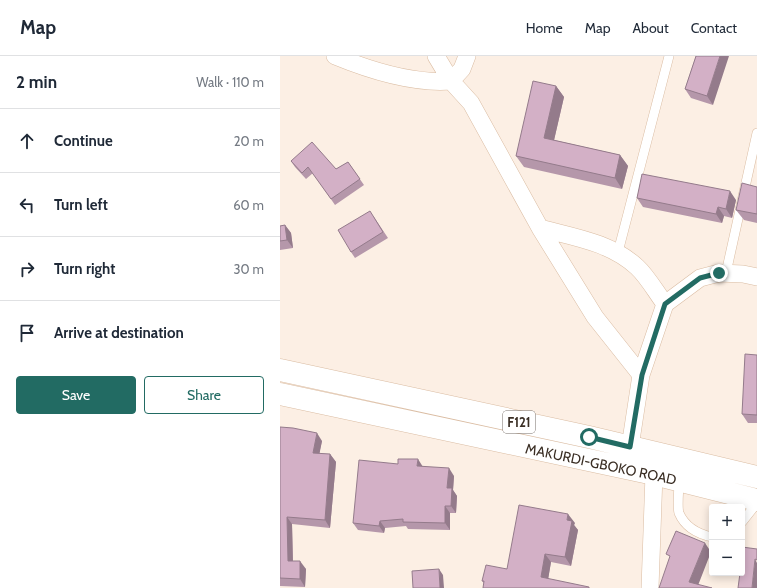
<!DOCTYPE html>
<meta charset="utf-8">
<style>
:root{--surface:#fff;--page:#f2f2f3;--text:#1f2937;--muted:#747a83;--line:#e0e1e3;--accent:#226b63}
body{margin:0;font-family:Cabin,sans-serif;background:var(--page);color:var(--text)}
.controls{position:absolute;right:12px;bottom:12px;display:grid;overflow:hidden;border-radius:4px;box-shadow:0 2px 10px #0003}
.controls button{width:36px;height:36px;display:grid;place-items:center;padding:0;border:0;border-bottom:1px solid var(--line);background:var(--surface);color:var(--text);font:20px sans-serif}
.stop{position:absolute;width:12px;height:12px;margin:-9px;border:3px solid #226b63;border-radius:50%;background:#fff}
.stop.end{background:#226b63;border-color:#fff;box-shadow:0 1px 4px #0008}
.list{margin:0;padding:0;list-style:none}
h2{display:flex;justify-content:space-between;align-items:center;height:52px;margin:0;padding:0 16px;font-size:17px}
h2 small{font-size:13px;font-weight:400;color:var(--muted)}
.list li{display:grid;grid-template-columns:26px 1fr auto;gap:12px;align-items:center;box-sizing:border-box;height:64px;padding:0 16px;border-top:1px solid var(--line)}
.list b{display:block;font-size:15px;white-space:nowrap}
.list em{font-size:13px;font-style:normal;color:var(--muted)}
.actions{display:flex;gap:8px;padding:12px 16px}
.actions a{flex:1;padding:9px 0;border:1px solid var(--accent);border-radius:4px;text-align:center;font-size:14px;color:var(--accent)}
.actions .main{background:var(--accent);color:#fff}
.icon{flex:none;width:22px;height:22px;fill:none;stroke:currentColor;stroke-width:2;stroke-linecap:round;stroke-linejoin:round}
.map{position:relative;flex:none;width:477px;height:532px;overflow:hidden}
header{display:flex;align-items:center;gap:24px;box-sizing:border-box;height:56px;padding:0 20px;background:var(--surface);border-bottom:1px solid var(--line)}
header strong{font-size:19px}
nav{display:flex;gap:22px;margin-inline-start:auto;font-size:14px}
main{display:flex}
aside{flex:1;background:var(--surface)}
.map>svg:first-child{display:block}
</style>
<header>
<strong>Map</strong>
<nav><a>Home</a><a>Map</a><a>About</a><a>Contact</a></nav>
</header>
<main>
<aside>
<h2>2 min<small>Walk · 110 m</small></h2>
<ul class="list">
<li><svg class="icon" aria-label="ahead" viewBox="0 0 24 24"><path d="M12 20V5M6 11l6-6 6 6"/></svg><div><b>Continue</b></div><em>20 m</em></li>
<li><svg class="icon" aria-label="left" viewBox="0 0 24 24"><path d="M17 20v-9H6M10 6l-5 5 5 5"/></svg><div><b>Turn left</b></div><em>60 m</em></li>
<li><svg class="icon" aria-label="right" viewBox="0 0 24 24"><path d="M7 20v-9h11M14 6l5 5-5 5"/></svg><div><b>Turn right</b></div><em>30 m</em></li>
<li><svg class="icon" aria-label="arrive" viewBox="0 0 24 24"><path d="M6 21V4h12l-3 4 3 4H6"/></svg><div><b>Arrive at destination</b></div></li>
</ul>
<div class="actions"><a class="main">Save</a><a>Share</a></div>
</aside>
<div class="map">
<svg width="477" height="532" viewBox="0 0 477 532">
<rect width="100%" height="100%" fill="#fcefe4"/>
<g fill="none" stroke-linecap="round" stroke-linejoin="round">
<defs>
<path id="lane" d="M 338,196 L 389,0
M 446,217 L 477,77
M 399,425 C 399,433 397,451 399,457 C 405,471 418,478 432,481
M 462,466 L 477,447"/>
<path id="street" d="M 55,0 C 89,14 133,28 171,25 L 182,13 L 187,0
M 156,0 L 171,25 L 191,47 L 260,172 L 315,261 L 361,319 L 350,391
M 260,172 C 293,181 330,186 357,211 C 367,220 376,236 385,248
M 361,319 L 385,248 L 420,222 L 439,217 L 463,218 L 477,221
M 370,532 L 374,418"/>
<path id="primary" d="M 0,314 L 309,381 L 477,421
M 0,338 L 374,418 L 477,444"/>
</defs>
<!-- lane casing -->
<use href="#lane" stroke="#dabca2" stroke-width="10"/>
<!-- street casing -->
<use href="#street" stroke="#dabca2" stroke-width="18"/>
<!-- primary casing -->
<use href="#primary" stroke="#dabca2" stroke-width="23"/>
<!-- lane -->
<use href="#lane" stroke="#fff" stroke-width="9"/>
<!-- street -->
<use href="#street" stroke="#fff" stroke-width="17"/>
<!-- primary -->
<use href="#primary" stroke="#fff" stroke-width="22"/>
</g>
<!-- wall -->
<path fill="#b597aa" d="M 416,0 L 433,49 L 411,42 L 405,33 Z
M 276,30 L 284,41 L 274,84 L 340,99 L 348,110 L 342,133 L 244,111 L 236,100 Z
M 11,105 L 56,113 L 68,106 L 84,129 L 55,149 L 33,117 L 26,123 L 15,111 Z
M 477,131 L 477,167 L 464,164 L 456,154 Z
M 357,142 L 456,144 L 452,162 L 444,160 L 442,167 L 363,151 Z
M 94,161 L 108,182 L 75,202 L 71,196 Z
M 5,169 L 11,177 L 13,192 L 0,194 L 0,170 Z
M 477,299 L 477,367 L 468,367 L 462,358 Z
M 0,371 L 42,385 L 39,398 L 50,398 L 56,406 L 50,472 L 12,468 L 13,505 L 26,513 L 25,531 L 0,530 Z
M 142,410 L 174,420 L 173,434 L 177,440 L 176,457 L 170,457 L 170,474 L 128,473 L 126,470 L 105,472 L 104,477 L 78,474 L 73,467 Z
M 295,467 L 294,469 L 298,474 L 291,510 L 271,506 L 268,523 L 204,527 L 202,525 L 227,513 Z"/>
<!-- shaded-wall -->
<path fill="#947b8b" d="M 440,0 L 449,0 L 433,49 L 427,40 Z
M 276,30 L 284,41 L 272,93 L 264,82 Z
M 340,99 L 348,110 L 342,133 L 335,122 Z
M 450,135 L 456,144 L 452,162 L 446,153 Z
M 438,151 L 444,160 L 442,167 L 436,158 Z
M 5,169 L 11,177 L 13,192 L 7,184 Z
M 37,377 L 42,385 L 38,405 L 33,397 Z
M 50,398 L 56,406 L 50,472 L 45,464 Z
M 138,403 L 143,411 L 137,410 Z
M 169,412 L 174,420 L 173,434 L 177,440 L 176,457 L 171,450 L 167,432 Z
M 165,450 L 170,457 L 170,474 L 165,467 Z
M 288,458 L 295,467 L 294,469 L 298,474 L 291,510 L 285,501 L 287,464 Z
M 7,461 L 12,468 L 13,512 L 8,505 Z
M 100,465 L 105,472 L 104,477 L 99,470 Z
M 425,487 L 431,496 L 417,532 L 409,526 Z
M 265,498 L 271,506 L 267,530 L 261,521 Z
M 475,503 L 477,507 L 477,532 L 472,532 Z
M 20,505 L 26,513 L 25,531 L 20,523 Z
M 159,513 L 163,519 L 164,532 L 160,532 Z"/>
<!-- building -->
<path fill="#d3b0c6" stroke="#947b8b" d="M 416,0 L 440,0 L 427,40 L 405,33 Z
M 253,25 L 276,30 L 264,82 L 340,99 L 335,122 L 236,100 Z
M 32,86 L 56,113 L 68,106 L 80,123 L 51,143 L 28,111 L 22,117 L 11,105 Z
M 362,118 L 450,135 L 446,153 L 438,151 L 436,158 L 357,142 Z
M 462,127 L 477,131 L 477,158 L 456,154 Z
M 90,155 L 103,176 L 71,196 L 58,174 Z
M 5,169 L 7,184 L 0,185 L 0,170 Z
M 465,298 L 477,299 L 477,359 L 462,358 Z
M 0,371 L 13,372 L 37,377 L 33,397 L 50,398 L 45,464 L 7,461 L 8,505 L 20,505 L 20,523 L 0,522 Z
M 118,403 L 138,403 L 137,410 L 169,412 L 167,432 L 172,432 L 171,450 L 165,450 L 165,467 L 123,466 L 123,463 L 100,465 L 99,470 L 73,467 L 79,404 L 118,408 Z
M 239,449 L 288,458 L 287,464 L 292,465 L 285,501 L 265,498 L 261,521 L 309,531 L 309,532 L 203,532 L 204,525 L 202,525 L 206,509 L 227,513 Z
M 396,475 L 425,487 L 409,526 L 432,532 L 379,532 L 390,500 L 386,498 Z
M 462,491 L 477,493 L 477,504 L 475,503 L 472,532 L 458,532 L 460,517 L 462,517 Z
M 159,513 L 160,532 L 133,532 L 132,515 Z"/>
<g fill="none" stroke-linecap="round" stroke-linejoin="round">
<!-- route -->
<path stroke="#226b63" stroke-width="5" d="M 309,381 L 350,391 L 362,319 L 385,248 L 420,222 L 439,217"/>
</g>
<g text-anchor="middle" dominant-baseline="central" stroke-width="4" stroke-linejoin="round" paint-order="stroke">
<!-- shield labels -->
<rect fill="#fff" stroke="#756d66" stroke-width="1" x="223" y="355" width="32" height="22" rx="3"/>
<g font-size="13" font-weight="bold" fill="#3a2e24">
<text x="239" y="366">F121</text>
</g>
<!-- street labels -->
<g font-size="14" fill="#3a2e24" stroke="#fff">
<text transform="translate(321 408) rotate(12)">MAKURDI-GBOKO ROAD</text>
</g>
</g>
</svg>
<div class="controls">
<button>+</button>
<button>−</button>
</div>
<div class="stop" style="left:309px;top:381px"></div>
<div class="stop end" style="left:439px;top:217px"></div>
</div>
</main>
